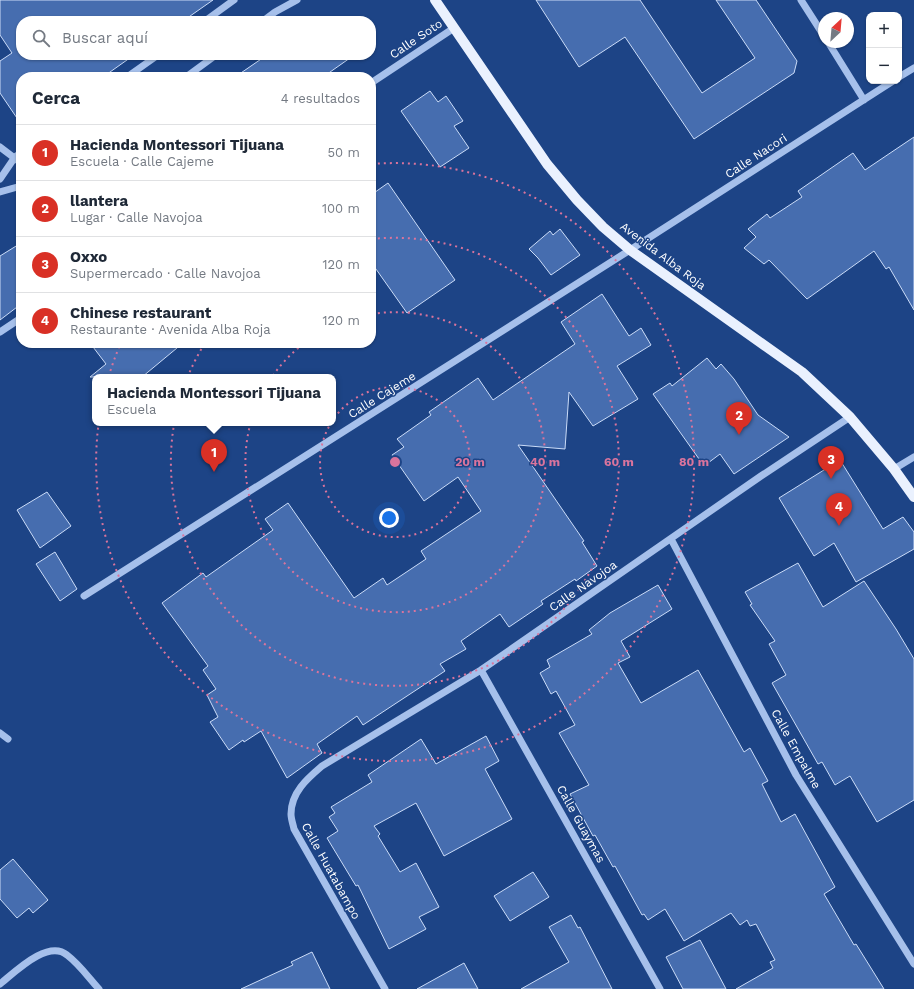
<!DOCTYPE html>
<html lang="es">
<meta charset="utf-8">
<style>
:root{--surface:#fff;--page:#f6f6f7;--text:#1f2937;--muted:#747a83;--line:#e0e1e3;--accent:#d93025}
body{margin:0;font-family:"Work Sans",sans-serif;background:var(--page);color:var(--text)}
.controls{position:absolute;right:12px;top:12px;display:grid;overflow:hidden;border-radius:8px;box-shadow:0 1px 3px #0004}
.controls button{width:36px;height:36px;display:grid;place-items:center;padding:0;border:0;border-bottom:1px solid var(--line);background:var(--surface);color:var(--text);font:20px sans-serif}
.compass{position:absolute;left:818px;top:12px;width:36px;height:36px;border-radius:50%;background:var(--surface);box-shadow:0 1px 3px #0004;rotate:26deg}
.you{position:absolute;left:389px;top:518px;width:14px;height:14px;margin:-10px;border:3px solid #fff;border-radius:50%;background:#1a73e8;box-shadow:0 0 0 6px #1a73e833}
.badge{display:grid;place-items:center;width:26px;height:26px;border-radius:50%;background:var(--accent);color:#fff;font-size:13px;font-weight:700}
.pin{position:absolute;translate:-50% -33px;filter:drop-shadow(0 1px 2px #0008)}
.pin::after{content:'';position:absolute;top:21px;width:14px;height:12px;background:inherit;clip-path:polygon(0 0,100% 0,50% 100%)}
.popup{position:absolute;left:92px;top:374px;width:244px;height:52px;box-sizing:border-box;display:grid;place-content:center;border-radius:8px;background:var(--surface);filter:drop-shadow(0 1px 3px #0005);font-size:13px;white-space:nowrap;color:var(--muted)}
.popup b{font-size:15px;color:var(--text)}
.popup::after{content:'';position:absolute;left:50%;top:100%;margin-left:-8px;border:8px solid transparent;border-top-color:var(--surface)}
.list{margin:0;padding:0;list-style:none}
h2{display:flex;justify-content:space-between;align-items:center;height:52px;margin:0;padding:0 16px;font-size:17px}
h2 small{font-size:13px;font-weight:400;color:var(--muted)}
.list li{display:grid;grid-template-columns:26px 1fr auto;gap:12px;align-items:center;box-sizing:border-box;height:56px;padding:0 16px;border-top:1px solid var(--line)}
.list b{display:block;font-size:15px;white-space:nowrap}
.list p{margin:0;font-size:13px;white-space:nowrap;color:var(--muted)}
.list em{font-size:13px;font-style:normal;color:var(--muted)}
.icon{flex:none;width:22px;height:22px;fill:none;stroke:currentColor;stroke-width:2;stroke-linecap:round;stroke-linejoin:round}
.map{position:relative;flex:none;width:914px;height:989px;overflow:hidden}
.search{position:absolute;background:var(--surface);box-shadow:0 1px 3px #0004;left:16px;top:16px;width:360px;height:44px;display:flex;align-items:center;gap:10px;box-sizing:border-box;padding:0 14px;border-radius:16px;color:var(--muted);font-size:15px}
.panel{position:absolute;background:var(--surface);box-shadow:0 1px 3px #0004;left:16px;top:72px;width:360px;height:276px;border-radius:16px}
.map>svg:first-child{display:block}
</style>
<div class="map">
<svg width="914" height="989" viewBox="0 0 914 989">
<rect width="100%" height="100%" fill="#1d4486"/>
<!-- building -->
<path fill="#466daf" stroke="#cbdcf8" d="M 0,0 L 213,0 L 183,21 L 21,21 L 21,55 L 134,55 L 103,77 L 21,77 L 21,124 L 0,93 L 0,61 L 12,53 L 0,35 Z
M 536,0 L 640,0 L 702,93 L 755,58 L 716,0 L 756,0 L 797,61 L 794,73 L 694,139 L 625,37 L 579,67 Z
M 267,55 L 348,55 L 350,58 L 323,77 L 235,77 Z
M 430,91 L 438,102 L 446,96 L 463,121 L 454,126 L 469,148 L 440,167 L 401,111 Z
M 914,137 L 914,310 L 889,267 L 886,269 L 874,251 L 807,299 L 769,260 L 764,264 L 744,248 L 756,237 L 748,229 L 767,214 L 770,218 L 802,197 L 798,191 L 853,153 L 865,170 Z
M 388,183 L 455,280 L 407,313 L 371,262 L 371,195 Z
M 560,229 L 580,255 L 551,275 L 538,258 L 529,249 L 550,231 L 553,235 Z
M 21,243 L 21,304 L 0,320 L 0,256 Z
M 602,294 L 629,336 L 641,328 L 651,345 L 617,366 L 638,399 L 593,426 L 569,392 L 565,449 L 518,445 L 584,541 L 582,542 L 597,566 L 576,581 L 575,579 L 541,601 L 543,604 L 509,627 L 500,614 L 461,641 L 466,649 L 440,664 L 445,671 L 363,725 L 357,716 L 317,744 L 322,753 L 287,778 L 261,731 L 244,742 L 243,740 L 229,750 L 210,722 L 218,717 L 207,695 L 216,689 L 203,670 L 208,666 L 162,603 L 203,573 L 206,577 L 273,530 L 265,519 L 288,503 L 354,598 L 383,578 L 387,585 L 426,559 L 421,551 L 481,511 L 458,477 L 424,501 L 392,455 L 404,447 L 397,439 L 431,415 L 429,412 L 478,378 L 493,400 L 575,344 L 561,322 Z
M 90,343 L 183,343 L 142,377 L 90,377 L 106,364 Z
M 707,358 L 716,369 L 721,364 L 734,379 L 758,415 L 789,437 L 734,474 L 720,454 L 704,466 L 653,394 L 670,383 L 672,386 Z
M 840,460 L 883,529 L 903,517 L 914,532 L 914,549 L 856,582 L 834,543 L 814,556 L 779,498 Z
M 47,492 L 71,526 L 40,548 L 17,510 Z
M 55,552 L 77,589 L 60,601 L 36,564 Z
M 798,563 L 823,607 L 864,581 L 896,629 L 914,659 L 914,800 L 877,822 L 850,776 L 835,785 L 822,762 L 818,764 L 772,683 L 786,675 L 769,644 L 775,641 L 750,605 L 752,604 L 745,592 Z
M 658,585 L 672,609 L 621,641 L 630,657 L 618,663 L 641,703 L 698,670 L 744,752 L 750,748 L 768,781 L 762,784 L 781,822 L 795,814 L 835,887 L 824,894 L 854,945 L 856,944 L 884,989 L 736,989 L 773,968 L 770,962 L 775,960 L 756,924 L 750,926 L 747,920 L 740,925 L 731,913 L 684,941 L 665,909 L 648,920 L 644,914 L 642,915 L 615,866 L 613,867 L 595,835 L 593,836 L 570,794 L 589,785 L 559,733 L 575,725 L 556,691 L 551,694 L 540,673 L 550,667 L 547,660 L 592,634 L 589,630 L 610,613 Z
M 486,736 L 499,761 L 485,769 L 512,819 L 444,856 L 416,803 L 374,826 L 380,834 L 378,836 L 400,872 L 416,863 L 439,907 L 419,917 L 426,929 L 389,949 L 358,885 L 356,886 L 327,838 L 338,831 L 329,817 L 335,813 L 331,807 L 372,782 L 368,775 L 421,739 L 436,764 Z
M 13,859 L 48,900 L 33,913 L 29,908 L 17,918 L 0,899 L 0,870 Z
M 533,872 L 549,897 L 510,921 L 494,896 Z
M 571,915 L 578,928 L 580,927 L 612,989 L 521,989 L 569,962 L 549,927 Z
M 700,940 L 726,989 L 683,989 L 666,957 Z
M 312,952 L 330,989 L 241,989 L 293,965 L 291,962 Z
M 464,963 L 478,989 L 417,989 Z"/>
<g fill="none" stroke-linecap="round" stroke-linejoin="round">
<!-- minor -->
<path stroke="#a6c0eb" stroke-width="7" d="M 801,0 L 824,36
M 205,21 L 234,0
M 263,21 L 275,12 L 297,0
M 828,42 L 864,100
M 127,77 L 158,55
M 186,77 L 216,55
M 899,77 L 914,68
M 371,83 L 454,28
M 0,147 L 21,163
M 0,179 L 15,157 L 21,153
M 0,192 L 21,186
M 0,332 L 21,318
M 894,469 L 914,457
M 671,539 L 796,775 L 914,964
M 84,596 L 630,250 L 893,81
M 481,670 L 660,989
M 0,733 L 8,739
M 0,984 C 15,972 48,939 67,955 C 79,964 89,978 99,989
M 385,989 L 294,829 C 293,824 291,819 291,814 C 291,792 308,778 322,766 L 481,670 L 761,476 L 850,417"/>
<!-- major -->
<path stroke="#eaf1fe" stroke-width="10" d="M 435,0 L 547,164 L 577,200 L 603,227 L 630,250 L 802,372 L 850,417 L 894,469 L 914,497"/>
</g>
<!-- distance rings -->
<g fill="none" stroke="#da749d" stroke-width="2" stroke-dasharray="2 4">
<circle cx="395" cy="462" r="75"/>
<path d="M372 314A150 150 0 1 1 303 344"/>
<path d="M372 239A224 224 0 1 1 205 343"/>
<path d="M372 164A299 299 0 1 1 120 345"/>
</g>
<g text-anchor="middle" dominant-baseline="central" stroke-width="3" stroke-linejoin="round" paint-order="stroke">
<!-- street labels -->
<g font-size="12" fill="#fff" stroke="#1d4486">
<text transform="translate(416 39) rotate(-34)">Calle Soto</text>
<text transform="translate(756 156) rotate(-33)">Calle Nacori</text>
<text transform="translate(663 256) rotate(37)">Avenida Alba Roja</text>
<text transform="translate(382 395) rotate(-32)">Calle Cajeme</text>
<text transform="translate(583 586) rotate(-35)">Calle Navojoa</text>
<text transform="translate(796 749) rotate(61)">Calle Empalme</text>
<text transform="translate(581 824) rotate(61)">Calle Guaymas</text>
<text transform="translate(331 871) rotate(61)">Calle Huatabampo</text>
</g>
</g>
<circle cx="395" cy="462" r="6" fill="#da749d" stroke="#1d4486" stroke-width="2"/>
<g font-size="12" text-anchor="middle" font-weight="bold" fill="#da749d" stroke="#1d4486" stroke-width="3" stroke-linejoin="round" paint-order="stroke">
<text x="470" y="466">20 m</text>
<text x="545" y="466">40 m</text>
<text x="619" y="466">60 m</text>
<text x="694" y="466">80 m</text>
</g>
</svg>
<div class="controls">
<button>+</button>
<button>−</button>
</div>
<svg class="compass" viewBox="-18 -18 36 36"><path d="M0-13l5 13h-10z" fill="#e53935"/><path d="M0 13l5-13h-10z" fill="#747a83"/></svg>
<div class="you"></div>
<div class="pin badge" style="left:214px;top:472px">1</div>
<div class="popup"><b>Hacienda Montessori Tijuana</b>Escuela</div>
<div class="pin badge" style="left:739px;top:435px">2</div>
<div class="pin badge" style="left:831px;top:479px">3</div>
<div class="pin badge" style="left:839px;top:526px">4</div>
<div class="search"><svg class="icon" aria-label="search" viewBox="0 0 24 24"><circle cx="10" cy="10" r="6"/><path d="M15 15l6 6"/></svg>Buscar aquí</div>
<section class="panel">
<h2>Cerca<small>4 resultados</small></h2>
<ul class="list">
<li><span class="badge">1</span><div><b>Hacienda Montessori Tijuana</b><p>Escuela · Calle Cajeme</p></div><em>50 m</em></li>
<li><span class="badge">2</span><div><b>llantera</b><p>Lugar · Calle Navojoa</p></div><em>100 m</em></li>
<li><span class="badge">3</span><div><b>Oxxo</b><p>Supermercado · Calle Navojoa</p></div><em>120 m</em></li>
<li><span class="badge">4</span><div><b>Chinese restaurant</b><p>Restaurante · Avenida Alba Roja</p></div><em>120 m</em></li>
</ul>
</section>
</div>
